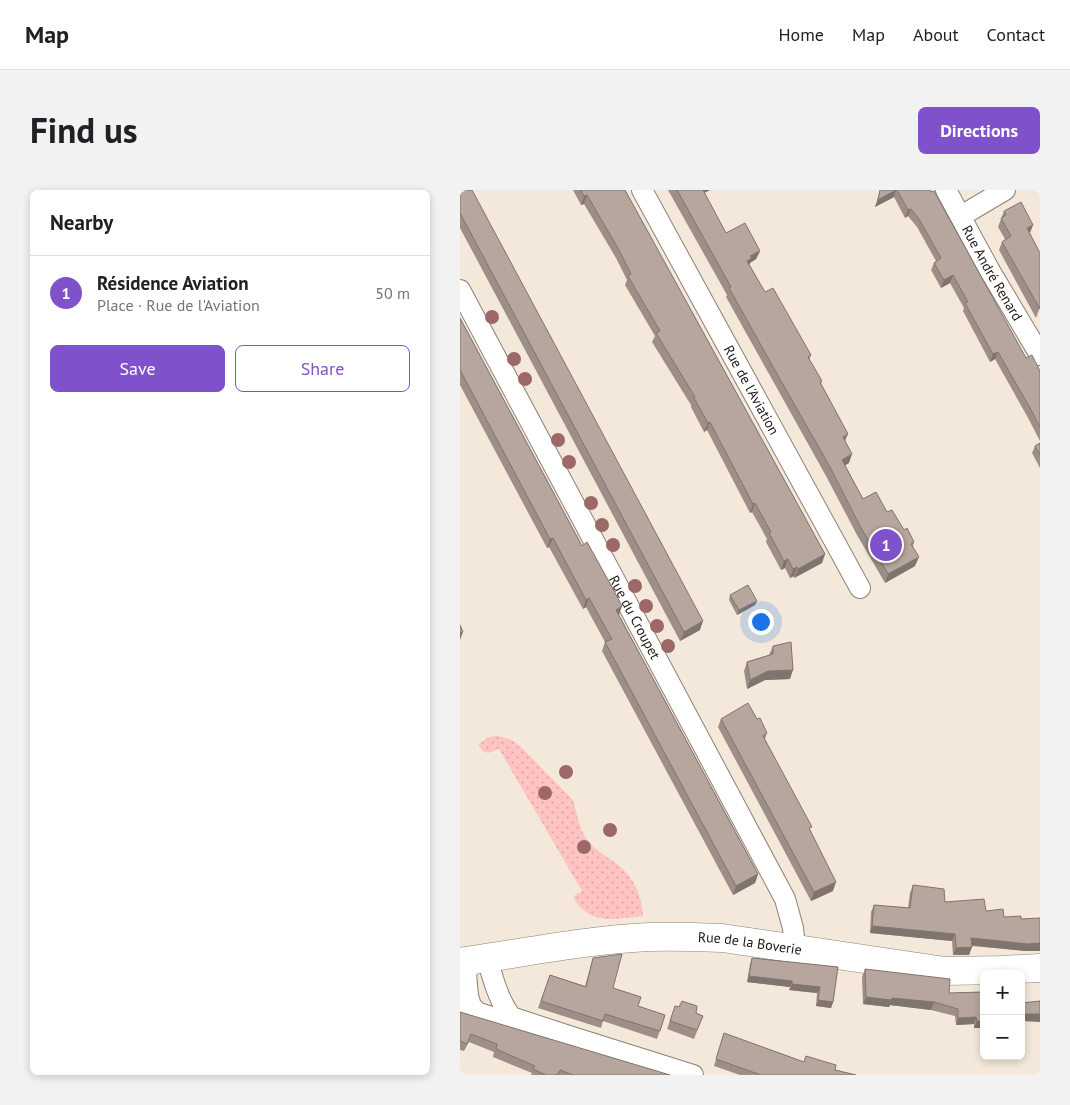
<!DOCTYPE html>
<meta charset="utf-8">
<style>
:root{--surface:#fff;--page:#f2f2f2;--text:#202124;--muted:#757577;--line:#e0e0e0;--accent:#7f52cb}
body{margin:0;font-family:"PT Sans",sans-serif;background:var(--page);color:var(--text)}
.controls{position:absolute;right:15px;bottom:15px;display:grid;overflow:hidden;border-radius:8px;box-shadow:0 2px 8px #0003}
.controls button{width:45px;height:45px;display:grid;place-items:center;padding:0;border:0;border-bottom:1px solid var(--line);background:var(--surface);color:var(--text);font:25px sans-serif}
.you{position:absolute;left:300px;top:431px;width:18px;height:18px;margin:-12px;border:4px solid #fff;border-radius:50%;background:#1a73e8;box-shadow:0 0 0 8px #1a73e833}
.badge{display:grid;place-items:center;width:32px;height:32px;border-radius:50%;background:var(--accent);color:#fff;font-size:16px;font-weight:700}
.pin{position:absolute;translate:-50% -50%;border:2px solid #fff;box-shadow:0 1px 5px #0006}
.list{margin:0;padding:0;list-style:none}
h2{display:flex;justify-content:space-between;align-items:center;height:65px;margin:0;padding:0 20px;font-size:21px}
h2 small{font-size:16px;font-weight:400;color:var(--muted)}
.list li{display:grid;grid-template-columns:32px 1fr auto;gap:15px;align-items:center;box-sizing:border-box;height:75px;padding:0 20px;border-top:1px solid var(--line)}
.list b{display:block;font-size:19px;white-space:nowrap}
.list p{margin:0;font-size:16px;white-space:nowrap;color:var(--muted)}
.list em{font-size:16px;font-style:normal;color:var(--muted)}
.actions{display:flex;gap:10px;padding:15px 20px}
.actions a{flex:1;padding:11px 0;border:1px solid var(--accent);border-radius:8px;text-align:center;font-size:18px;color:var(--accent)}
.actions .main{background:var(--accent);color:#fff}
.map{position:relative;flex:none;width:580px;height:885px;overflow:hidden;border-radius:8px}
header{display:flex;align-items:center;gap:30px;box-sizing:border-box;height:70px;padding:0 25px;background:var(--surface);border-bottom:1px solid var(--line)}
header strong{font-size:24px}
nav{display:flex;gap:28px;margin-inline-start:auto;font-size:18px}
.intro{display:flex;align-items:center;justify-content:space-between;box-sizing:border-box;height:120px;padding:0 30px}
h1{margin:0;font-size:35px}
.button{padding:12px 22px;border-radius:8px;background:var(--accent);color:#fff;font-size:18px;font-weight:700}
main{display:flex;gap:30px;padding:0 30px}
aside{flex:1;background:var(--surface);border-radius:8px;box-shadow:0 2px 8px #0003}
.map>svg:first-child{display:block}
</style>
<header>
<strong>Map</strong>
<nav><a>Home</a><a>Map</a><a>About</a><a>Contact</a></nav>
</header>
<div class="intro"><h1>Find us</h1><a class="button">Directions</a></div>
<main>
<aside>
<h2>Nearby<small></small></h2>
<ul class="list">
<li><span class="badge">1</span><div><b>Résidence Aviation</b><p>Place · Rue de l'Aviation</p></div><em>50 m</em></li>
</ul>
<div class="actions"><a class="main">Save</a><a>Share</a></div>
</aside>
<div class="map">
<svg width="580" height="885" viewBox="0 0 580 885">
<defs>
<pattern id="grass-dots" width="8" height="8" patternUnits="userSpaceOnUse" patternTransform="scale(1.25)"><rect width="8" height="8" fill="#ffc3c1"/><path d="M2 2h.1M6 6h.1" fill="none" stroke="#daa7a5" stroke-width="1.8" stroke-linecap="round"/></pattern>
</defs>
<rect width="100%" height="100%" fill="#f3e8d9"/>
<!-- grass -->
<path fill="url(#grass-dots)" d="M 35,546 C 45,547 52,549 60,556 L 110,607 L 113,610 C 117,623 119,640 128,651 C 136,661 148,667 158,675 C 174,687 182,706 183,726 C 161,728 135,735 119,716 C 116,712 114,710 114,706 L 122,701 L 39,559 L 28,563 L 23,561 L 18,555 L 27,548 Z"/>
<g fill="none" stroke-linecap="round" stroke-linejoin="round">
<defs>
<g id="street">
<path id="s1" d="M 182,0 L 400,398"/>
<path id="s2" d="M 486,0 L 530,81 L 580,165"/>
<path d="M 501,26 L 545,0"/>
<path id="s3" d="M 0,100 L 325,709 L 333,738 L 335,759"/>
<path d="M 27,768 C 33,789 38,809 51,827"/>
<path d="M 0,817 L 38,829 L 51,827 L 109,846 L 233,885"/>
<path d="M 17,822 L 11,816 L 8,806 L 6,783 L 10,776 L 21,769"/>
</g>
<g id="secondary">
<path id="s4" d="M 0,772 C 63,763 126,750 189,747 C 214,746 238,747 262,748 L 485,781 L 541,780 L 580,778"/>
</g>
</defs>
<!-- street casing -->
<use href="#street" stroke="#8c8274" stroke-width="22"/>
<!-- secondary casing -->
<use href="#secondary" stroke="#8c8274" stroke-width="29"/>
<!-- street -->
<use href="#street" stroke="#fff" stroke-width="20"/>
<!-- secondary -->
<use href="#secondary" stroke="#fff" stroke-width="28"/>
</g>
<!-- trees -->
<g fill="#9c6868">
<circle cx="32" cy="127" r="7"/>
<circle cx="54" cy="169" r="7"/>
<circle cx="65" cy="189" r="7"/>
<circle cx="98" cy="250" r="7"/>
<circle cx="109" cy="272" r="7"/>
<circle cx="131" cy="313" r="7"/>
<circle cx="142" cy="335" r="7"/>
<circle cx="153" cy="355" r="7"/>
<circle cx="175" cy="396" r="7"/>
<circle cx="186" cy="416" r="7"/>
<circle cx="197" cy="436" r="7"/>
<circle cx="208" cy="456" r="7"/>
<circle cx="106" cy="582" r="7"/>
<circle cx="85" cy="603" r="7"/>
<circle cx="150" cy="640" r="7"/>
<circle cx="124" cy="657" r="7"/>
</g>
<!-- wall -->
<path fill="#9d8f87" d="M 0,0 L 240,440 L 220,451 L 0,38 Z
M 113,0 L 165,0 L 365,364 L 362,373 L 334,388 L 334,386 L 330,388 L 325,378 L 321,380 L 306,352 L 307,349 L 292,322 L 290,323 L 247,240 L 244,242 L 231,217 L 231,215 L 192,152 L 195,146 L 165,95 L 167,90 L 156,68 L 124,14 L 121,15 Z
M 208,0 L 250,0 L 244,3 L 266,43 L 300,61 L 296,69 L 290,73 L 289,75 L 305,102 L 351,165 L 349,170 L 362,191 L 361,194 L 385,251 L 389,273 L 385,275 L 403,309 L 427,322 L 454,352 L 453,356 L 455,376 L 425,393 L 397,345 L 366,286 L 318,200 L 266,107 L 267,105 Z
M 420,0 L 470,0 L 566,168 L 580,181 L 580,251 L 567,226 L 535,169 L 530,172 L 503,121 L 504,118 L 490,93 L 481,98 L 471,80 L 474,73 L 476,71 L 457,37 L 448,26 L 445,28 L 434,7 L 415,17 Z
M 544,21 L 570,43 L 580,117 L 576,128 L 539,60 L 542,52 L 545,49 L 538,37 Z
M 0,128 L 298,684 L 295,693 L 273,705 L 142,461 L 145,452 L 126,417 L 123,419 L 89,357 L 87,358 L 0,195 Z
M 580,253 L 580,278 L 572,263 L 575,256 Z
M 270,405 L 295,415 L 277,425 L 269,410 Z
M 313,456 L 330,489 L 305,490 L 287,499 L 284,481 L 287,472 L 309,465 Z
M 261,529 L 297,529 L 307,543 L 305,549 L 350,640 L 373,701 L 351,711 L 258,537 Z
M 453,695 L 485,712 L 526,721 L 544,727 L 566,761 L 512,756 L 509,765 L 493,765 L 492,751 L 410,743 L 411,722 L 414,715 L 448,718 L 450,703 Z
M 133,768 L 153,798 L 178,816 L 205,825 L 197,849 L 143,831 L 141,838 L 78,818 L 90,785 L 125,796 Z
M 292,768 L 378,777 L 373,812 L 371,818 L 356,816 L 357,803 L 329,800 L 330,797 L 287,792 L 290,774 Z
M 405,779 L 489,803 L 524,802 L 524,838 L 514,838 L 514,834 L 496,835 L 495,826 L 471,820 L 430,815 L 429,817 L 403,814 L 402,787 Z
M 215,816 L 243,826 L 234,849 L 207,839 Z
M 0,822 L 210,885 L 71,885 L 72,883 L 33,867 L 34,862 L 9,852 L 4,861 L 0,860 Z
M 264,843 L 344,872 L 396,885 L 280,885 L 254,876 Z"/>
<!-- shaded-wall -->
<path fill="#80746e" d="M 240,0 L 250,0 L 238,6 Z
M 436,0 L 434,7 L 415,17 L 418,10 Z
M 127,5 L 124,14 L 121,15 L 124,6 Z
M 451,19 L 448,26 L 445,28 L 448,20 Z
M 573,35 L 570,43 L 567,38 Z
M 300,61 L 296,69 L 290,73 L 289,77 L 287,71 L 290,66 Z
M 493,85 L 490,93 L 481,98 L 484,90 Z
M 538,162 L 535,169 L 530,172 L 533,164 Z
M 250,232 L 247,240 L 244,242 L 248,233 Z
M 388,244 L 384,253 L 383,247 Z
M 392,264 L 389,273 L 379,279 L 382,270 Z
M 295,313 L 292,322 L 290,323 L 293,314 Z
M 93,348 L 89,357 L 87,358 L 90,349 Z
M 365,364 L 362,373 L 334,388 L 338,379 Z
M 459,367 L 455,376 L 425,393 L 428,384 Z
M 328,369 L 325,378 L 321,380 L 324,371 Z
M 337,377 L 334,386 L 330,388 L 333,379 Z
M 129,408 L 126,417 L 123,419 L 126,410 Z
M 297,411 L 295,415 L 277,425 L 279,420 Z
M 162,416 L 159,425 L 156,420 Z
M 243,431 L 240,440 L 220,451 L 224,442 Z
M 3,442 L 0,450 L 0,443 Z
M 333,480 L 330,489 L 305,490 L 287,499 L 290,490 L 308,481 Z
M 298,684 L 295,693 L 273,705 L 276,696 Z
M 376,692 L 373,701 L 351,711 L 354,702 Z
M 412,736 L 495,744 L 492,751 L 410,743 Z
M 511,748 L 580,753 L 580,761 L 566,761 L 508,755 Z
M 512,757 L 509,765 L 493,765 L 496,758 Z
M 289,786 L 332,791 L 330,797 L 287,792 Z
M 332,794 L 360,797 L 357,803 L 329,800 Z
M 406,807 L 432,808 L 474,812 L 471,820 L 430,815 L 429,817 L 403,814 Z
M 358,810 L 373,812 L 371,818 L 356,816 Z
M 561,824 L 580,824 L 580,832 L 561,831 Z
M 516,827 L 514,834 L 496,835 L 498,828 Z
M 517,831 L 524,831 L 524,838 L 514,838 Z"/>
<!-- building -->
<path fill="#b7a69d" stroke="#80746e" d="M 0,0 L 12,0 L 243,431 L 224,442 L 0,23 Z
M 121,0 L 165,0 L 365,364 L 338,379 L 337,377 L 333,379 L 328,369 L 324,371 L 309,343 L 311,342 L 295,313 L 293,314 L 250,232 L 248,233 L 234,208 L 235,207 L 196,143 L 200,141 L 168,86 L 171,84 L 159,60 L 127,5 L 124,6 Z
M 217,0 L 243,0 L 266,43 L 285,33 L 300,61 L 290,66 L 292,68 L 287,71 L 305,102 L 313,98 L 351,165 L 348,167 L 362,191 L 360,192 L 388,244 L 383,247 L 392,264 L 382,270 L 403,309 L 416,302 L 427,322 L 432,320 L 444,340 L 447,338 L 454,352 L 451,354 L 459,367 L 428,384 L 400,336 L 370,277 L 321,191 L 269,98 L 271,97 Z
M 420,0 L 436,0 L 418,10 Z
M 437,0 L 470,0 L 472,2 L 474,1 L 566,168 L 572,165 L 580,181 L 580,237 L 570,218 L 538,162 L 533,164 L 505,113 L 508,112 L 493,85 L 484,90 L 474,73 L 481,68 L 459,29 L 451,19 L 448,20 Z
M 561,12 L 573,35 L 567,38 L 580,63 L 580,119 L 542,52 L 551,46 L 541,28 L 546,25 L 544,21 Z
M 0,128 L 122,356 L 127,352 L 152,397 L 162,416 L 156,420 L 298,684 L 276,696 L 145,452 L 152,449 L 129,408 L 126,410 L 93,348 L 90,349 L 0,180 Z
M 580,253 L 580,265 L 575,256 Z
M 288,395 L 297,411 L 279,420 L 270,405 Z
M 0,435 L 3,442 L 0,443 Z
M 331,452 L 333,480 L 308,481 L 290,490 L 287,472 L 313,464 L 313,456 Z
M 288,513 L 297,529 L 300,528 L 307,543 L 303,546 L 352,637 L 349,638 L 376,692 L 354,702 L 261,529 Z
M 453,695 L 484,699 L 485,712 L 524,709 L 526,721 L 543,719 L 544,727 L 561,726 L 561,729 L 580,728 L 580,753 L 568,754 L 511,748 L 512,757 L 496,758 L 495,744 L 412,736 L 414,715 L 450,718 Z
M 162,764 L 153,798 L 181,807 L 178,816 L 205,825 L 200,841 L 145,824 L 143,831 L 81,811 L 90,785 L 126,797 L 133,768 Z
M 292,768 L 378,777 L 373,812 L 358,810 L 360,797 L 332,794 L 332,791 L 289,786 Z
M 405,779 L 490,789 L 489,803 L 524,802 L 524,831 L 517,831 L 516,827 L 498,828 L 498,819 L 474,812 L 432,808 L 431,810 L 406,807 Z
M 222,811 L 237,816 L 236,823 L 243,826 L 237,840 L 210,831 L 215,816 L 219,817 Z
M 580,811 L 580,824 L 561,824 L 561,813 Z
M 0,822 L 210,885 L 113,885 L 100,880 L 97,885 L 86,885 L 73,879 L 75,876 L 36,859 L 37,854 L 11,844 L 7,854 L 0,851 Z
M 264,843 L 344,872 L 346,866 L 376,875 L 375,880 L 396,885 L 301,885 L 256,869 Z"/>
<g text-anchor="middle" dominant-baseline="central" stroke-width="4" stroke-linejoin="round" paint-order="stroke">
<!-- street labels -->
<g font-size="14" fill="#1b1712" stroke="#fff">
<text stroke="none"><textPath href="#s2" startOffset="95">Rue André Renard</textPath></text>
<text stroke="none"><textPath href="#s1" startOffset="228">Rue de l'Aviation</textPath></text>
<text stroke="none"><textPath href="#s3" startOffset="371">Rue du Croupet</textPath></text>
<text stroke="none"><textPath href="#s4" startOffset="292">Rue de la Boverie</textPath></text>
</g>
</g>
</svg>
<div class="controls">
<button>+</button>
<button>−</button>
</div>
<div class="you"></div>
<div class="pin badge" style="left:426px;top:355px">1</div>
</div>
</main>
